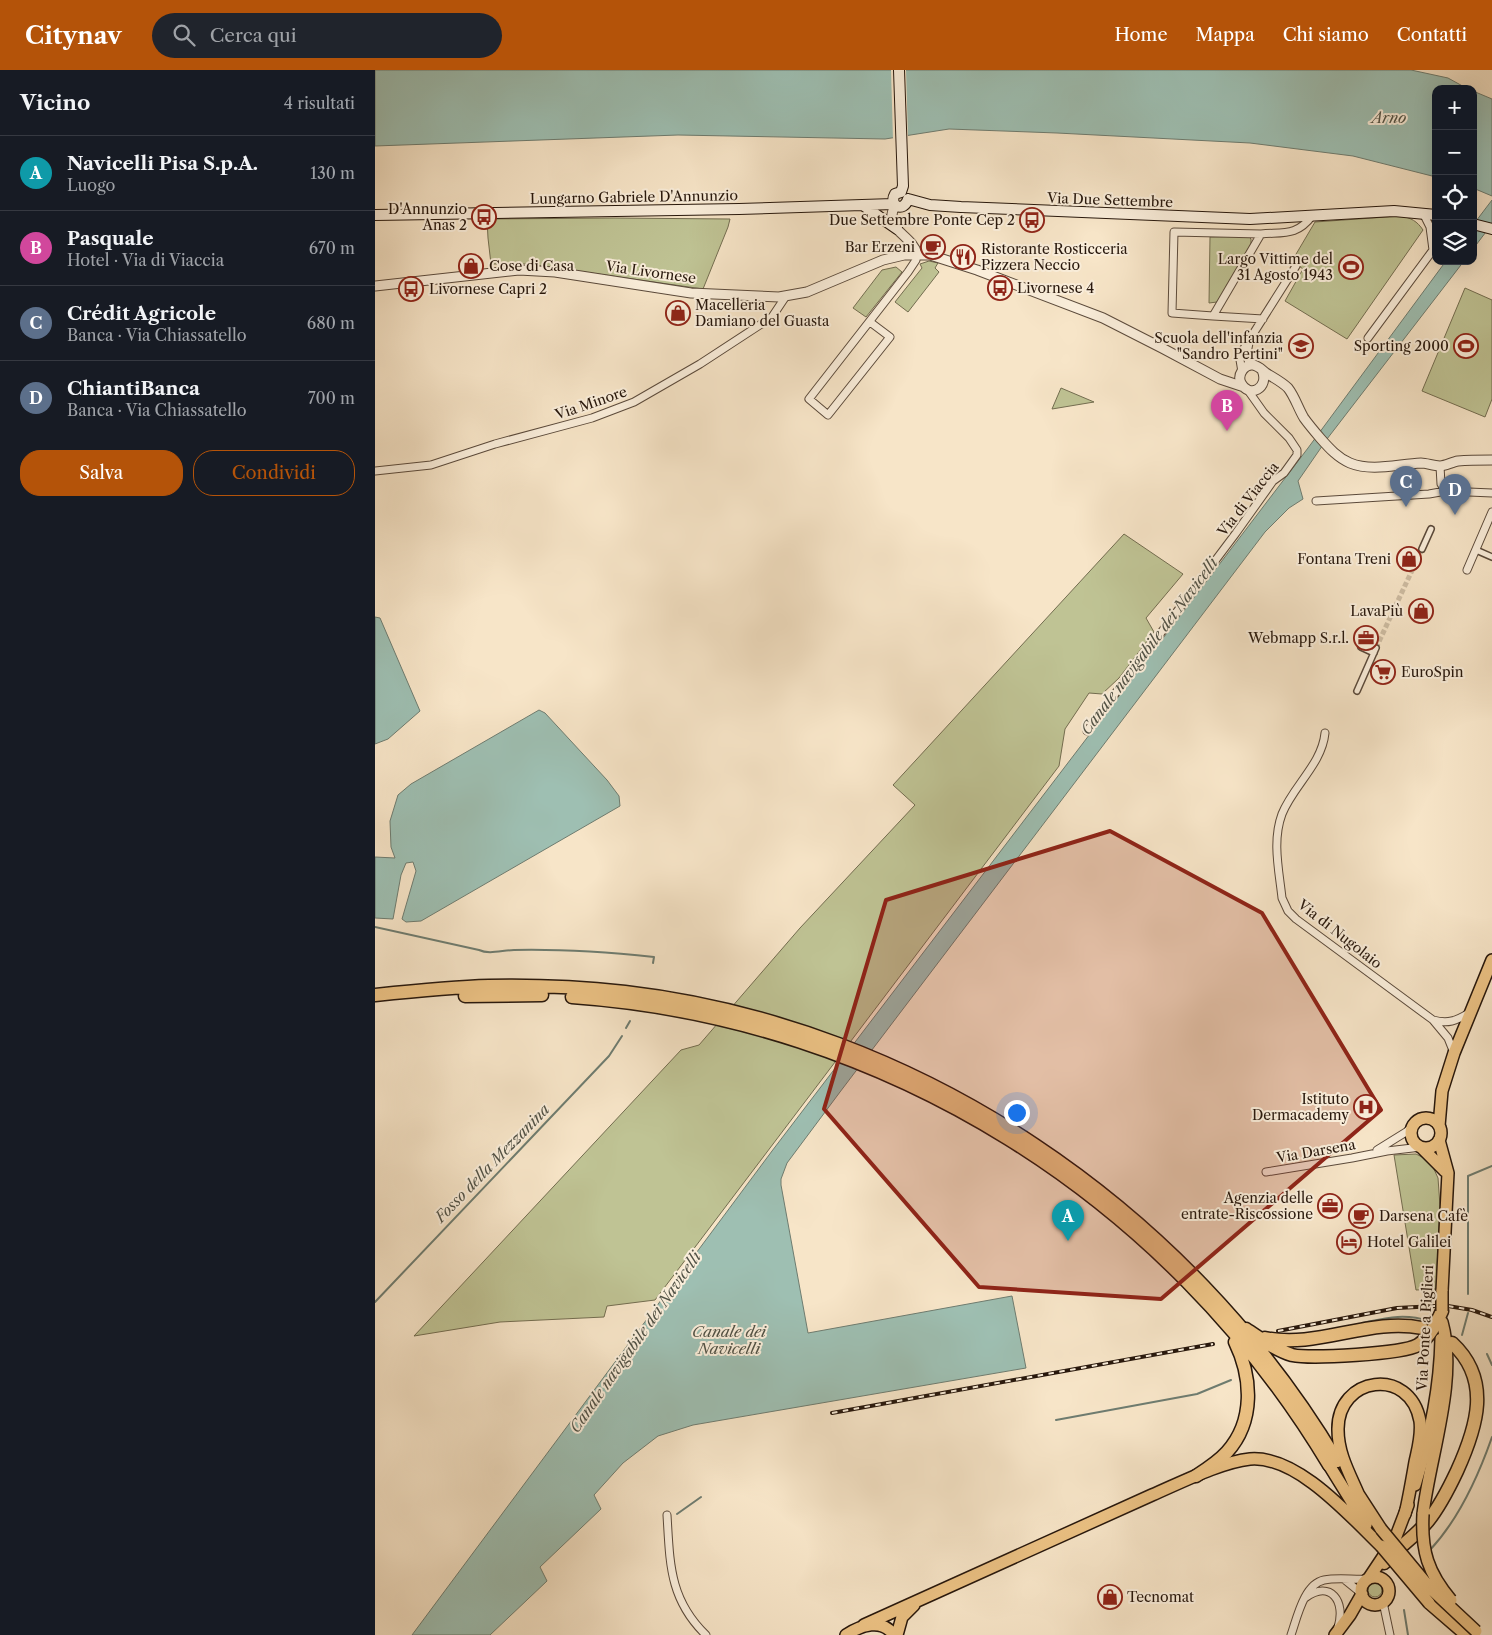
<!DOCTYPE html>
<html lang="it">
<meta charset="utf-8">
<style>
:root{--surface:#171b24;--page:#20242c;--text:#f1f3f6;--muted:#9ea1a6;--line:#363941;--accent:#b45309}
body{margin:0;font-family:"Libre Caslon Text",serif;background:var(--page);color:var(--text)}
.controls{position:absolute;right:15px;top:15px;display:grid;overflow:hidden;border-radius:10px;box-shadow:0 5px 20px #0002}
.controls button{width:45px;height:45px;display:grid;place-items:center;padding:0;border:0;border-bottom:1px solid var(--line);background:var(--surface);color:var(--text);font:25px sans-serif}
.you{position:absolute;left:641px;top:1042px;width:18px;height:18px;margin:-12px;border:4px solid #fff;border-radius:50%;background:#1a73e8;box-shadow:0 0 0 8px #1a73e833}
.badge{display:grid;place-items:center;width:32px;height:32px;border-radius:50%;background:var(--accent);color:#fff;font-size:16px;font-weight:700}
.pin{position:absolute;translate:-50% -41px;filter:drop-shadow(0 1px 2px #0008)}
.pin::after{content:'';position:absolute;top:26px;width:18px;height:15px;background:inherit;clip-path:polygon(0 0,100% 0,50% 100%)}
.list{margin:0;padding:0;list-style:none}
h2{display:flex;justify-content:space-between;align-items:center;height:65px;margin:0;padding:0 20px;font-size:21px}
h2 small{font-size:16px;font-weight:400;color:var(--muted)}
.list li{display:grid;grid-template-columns:32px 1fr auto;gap:15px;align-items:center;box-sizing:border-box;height:75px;padding:0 20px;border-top:1px solid var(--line)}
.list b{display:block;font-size:19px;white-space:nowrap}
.list p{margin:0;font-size:16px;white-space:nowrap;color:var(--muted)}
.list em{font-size:16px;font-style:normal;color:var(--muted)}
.actions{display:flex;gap:10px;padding:15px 20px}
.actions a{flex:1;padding:11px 0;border:1px solid var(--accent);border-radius:20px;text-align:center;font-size:18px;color:var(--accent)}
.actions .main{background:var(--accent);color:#fff}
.icon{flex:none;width:28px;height:28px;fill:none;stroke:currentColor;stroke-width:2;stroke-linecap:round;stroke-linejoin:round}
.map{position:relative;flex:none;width:1117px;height:1565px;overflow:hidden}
header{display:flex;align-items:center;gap:30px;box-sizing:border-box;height:70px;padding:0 25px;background:var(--accent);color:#fff}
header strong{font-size:24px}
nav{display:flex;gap:28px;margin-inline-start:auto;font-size:18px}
.search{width:350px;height:45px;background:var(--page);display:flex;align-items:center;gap:12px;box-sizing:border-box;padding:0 18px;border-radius:28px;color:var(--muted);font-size:19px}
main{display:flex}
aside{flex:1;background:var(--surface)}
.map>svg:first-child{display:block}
</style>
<header>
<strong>Citynav</strong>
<div class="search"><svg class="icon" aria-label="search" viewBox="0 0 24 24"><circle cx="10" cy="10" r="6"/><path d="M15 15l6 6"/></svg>Cerca qui</div>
<nav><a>Home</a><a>Mappa</a><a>Chi siamo</a><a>Contatti</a></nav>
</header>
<main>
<aside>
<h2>Vicino<small>4 risultati</small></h2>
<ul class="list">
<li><span class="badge" style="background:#0f9aa8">A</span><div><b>Navicelli Pisa S.p.A.</b><p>Luogo</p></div><em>130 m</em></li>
<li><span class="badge" style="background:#d1479c">B</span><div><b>Pasquale</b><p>Hotel · Via di Viaccia</p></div><em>670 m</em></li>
<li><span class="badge" style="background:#5c6f8a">C</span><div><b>Crédit Agricole</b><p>Banca · Via Chiassatello</p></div><em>680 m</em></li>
<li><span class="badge" style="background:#5c6f8a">D</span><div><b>ChiantiBanca</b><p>Banca · Via Chiassatello</p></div><em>700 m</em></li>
</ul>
<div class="actions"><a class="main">Salva</a><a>Condividi</a></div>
</aside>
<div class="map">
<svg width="1117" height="1565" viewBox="0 0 1117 1565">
<rect width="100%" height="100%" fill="#f7e5c8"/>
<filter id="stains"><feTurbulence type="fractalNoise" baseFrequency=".004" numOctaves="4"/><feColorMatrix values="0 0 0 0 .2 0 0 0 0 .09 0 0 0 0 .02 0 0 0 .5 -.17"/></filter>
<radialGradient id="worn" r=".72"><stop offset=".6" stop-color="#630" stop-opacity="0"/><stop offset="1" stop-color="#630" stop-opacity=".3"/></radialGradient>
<!-- green -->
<path fill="#bfc394" stroke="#736d50" d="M 1026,146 C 1036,148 1042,151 1048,160 L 972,269 L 910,231 L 928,199 L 917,191 L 940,152 Z
M 240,148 L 355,149 L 353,157 L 328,219 L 153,194 L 116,194 L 113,168 L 112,149 Z
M 873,166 L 876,169 L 876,174 L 842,232 L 834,233 L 835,167 Z
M 554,191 L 563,193 L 560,198 L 564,202 L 533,242 L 520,232 L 547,198 L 545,194 Z
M 521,197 L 527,202 L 491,247 L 478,238 L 507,200 Z
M 1090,218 L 1117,230 L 1117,329 L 1110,347 L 1047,321 Z
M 686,318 L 719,332 L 677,339 Z
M 749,464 L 808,504 L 771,548 L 779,562 L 744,608 L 727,624 L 714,623 L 690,659 L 684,696 L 280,1230 L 232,1236 L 229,1247 L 125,1252 L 39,1266 L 306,980 L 324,975 L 425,858 L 540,735 L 518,715 Z
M 1041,1084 L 1049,1088 L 1058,1097 L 1063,1108 L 1065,1136 L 1061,1219 L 1041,1220 L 1019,1085 Z
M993 1520a7 7 0 1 1 14 0a7 7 0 1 1-14 0Z"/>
<!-- water -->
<path fill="#9ebfb2" stroke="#6e7c70" d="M 0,0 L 1036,0 L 1073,8 L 1093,19 L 1061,19 L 1061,107 L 978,86 L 875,73 L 682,63 L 574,59 L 510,69 L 303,65 L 0,76 Z
M 1098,21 L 1117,29 L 1117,126 L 1098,118 Z
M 1117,130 L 1117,154 L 1098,179 L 1098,155 Z
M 1071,191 L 1089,191 L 952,369 L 923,411 L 928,429 L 914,438 L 890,462 L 465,1022 L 412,1093 L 406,1109 L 406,1115 L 433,1263 L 637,1226 L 651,1298 L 318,1355 L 283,1366 L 248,1393 L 219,1425 L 226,1439 L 165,1497 L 172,1511 L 115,1565 L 37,1565 L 397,1081 L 933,378 Z
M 0,547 L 5,548 L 45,641 L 13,669 L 0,674 Z
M 164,640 L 170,643 L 232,710 L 244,726 L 245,736 L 46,851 L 31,852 L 27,849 L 41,801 L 38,792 L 31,793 L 26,805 L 18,849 L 0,848 L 0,787 L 20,788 L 16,777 L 15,751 L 23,725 L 36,714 Z"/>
<!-- pier -->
<path fill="#f7e5c8" d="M 516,0 L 531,0 L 533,68 L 518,70 Z"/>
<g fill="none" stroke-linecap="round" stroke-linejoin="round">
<!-- stream -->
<path stroke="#6e7c70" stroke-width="2" d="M 0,857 L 104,880 C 114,885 128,880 139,880 C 186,879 232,882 279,887 L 278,893
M 251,958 L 255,951
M 1093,1224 L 1093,1106 L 1117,1096
M 0,1232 L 234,986 L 247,966
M 987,1253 C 1011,1248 1029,1243 1054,1251
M 1087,1265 L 1093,1243
M 1112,1284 L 1117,1295
M 681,1350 L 822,1324 L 856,1310
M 302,1444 L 326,1427
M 1055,1480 C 1084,1449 1103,1407 1117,1367
M 1029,1540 L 1033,1565"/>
<!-- pedestrian-tunnel -->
<path stroke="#cdbca2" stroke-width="5" stroke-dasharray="5 2.5" stroke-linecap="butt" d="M 1001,578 L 1047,479"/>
<defs>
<path id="pedestrian" d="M 1047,479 L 1056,459
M 1101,480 L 1117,487
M 986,577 L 999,583
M 982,621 L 1001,578"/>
<path id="minor" d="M 1048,143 L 1055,157 L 1058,180 L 1060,178
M 838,246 L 797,243 L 799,162 L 886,164
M 888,249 L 838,246 L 886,164 C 909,162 922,166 937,146
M 495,252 L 515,267 L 453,345 L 434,329 L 533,202 L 541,190 L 542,184
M 993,268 L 1058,180
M 873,290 L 872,283 L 874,273
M 867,302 L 865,290 L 866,283 L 921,196
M 1065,396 L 1066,414 L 1071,421
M 0,401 L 56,395 L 120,374 L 217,348 L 259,332 L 325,294 L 397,247 L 411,226
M 941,431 L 1054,424 L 1071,421 L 1117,423
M 1092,500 L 1117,442
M 712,661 L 861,463 L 898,411 L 909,403 L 922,385 L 922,380 L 914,368 L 889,343 L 872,319
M 950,663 C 947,694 918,716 907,744 C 897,771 904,800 907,828 L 913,841 L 921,849 L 1058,950 L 1073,968 L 1079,983
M 1058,950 C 1073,954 1081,951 1094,943
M 1002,1080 L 1031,1062 L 1040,1054
M 891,1102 L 977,1088 L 1012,1081 L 1046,1077
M 292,1445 C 295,1493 294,1529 331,1565
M 970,1510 L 986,1523
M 930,1528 C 956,1509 971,1532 963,1557
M 1008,1532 L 1015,1565
M 916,1565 C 922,1548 929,1514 949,1510 C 963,1507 979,1510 993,1509"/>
<path id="tertiary" d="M 520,136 C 507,160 537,164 542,184
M 0,216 L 144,200 L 180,202 L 316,223 L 404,227 L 432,222 L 508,190 L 529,185 L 555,185 L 602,200 L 728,248 L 787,278 L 845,309 L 869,317
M 887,300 C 895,318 874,329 866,313 C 862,305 869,294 878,295 C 884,296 887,300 891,303 C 899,308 907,312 913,318 C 920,327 923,338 929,348 C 934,355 940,362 946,369 C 954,378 963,388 975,393 C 997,402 1023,394 1046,393 C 1052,393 1058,396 1065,396 C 1070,396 1077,392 1083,391 C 1094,390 1106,390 1117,390"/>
<path id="secondary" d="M 524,0 L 528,116 L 526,122
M 526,122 L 520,124 C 513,136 529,143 533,129
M 533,129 L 555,135 L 586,137 L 875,149 L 1019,141 L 1061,145
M 489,136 L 522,159
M 0,145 L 364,139 L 518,134
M 1098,154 L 1117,159"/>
<path id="primary" d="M1036 1063a15 15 0 1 1 30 0a15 15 0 1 1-30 0Z
M 1064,1056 L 1067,1021 L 1079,983 L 1117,890
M 1064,1070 L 1073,1103 L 1067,1221
M 1046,1077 L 1070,1101
M 1040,1415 C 1055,1367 1065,1319 1066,1269
M986 1521a14 14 0 1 1 28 0a14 14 0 1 1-28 0Z
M 994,1508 L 1020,1469 L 1033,1435
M 471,1565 C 486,1555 507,1548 519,1565
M 960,1565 L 975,1545 L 987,1524"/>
<path id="trunk" d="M 954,1395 L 991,1455
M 982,1422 L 1006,1459
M 985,1428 C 976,1406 963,1385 963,1360 C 962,1306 1035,1296 1045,1351 C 1047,1365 1043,1378 1040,1392 C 1037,1409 1034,1427 1030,1444
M 1048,1444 C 1055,1385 1083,1310 1067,1252
M 1054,1533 L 1091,1565
M 489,1555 L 777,1425 C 805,1413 846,1392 875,1389 C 922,1385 975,1446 1006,1476
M 522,1565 L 527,1547 L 539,1535"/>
<path id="motorway" d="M 0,925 C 38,921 76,917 114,916 C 159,915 205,917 250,922 C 543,956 812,1139 962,1391
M 90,926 L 167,925
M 197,927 C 510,949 793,1126 954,1395
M 871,1259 C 885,1268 900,1280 917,1285 C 936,1289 1027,1284 1043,1275 C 1055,1267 1061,1254 1067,1241
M 890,1268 C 943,1279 995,1247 1047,1258
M 821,1406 C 832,1399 843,1392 852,1382 C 880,1351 877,1307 860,1272
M 1009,1493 C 1022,1478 1040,1467 1053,1451 C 1065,1436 1074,1418 1082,1401 C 1102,1357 1117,1310 1077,1273"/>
</defs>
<!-- pedestrian casing -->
<use href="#pedestrian" stroke="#5b4a3b" stroke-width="8"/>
<!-- minor casing -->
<use href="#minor" stroke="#5b4a3b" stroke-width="9"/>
<!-- tertiary casing -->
<use href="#tertiary" stroke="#5b4a3b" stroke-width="11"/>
<!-- secondary casing -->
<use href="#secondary" stroke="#27170c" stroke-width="12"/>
<!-- primary casing -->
<use href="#primary" stroke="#27170c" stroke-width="14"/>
<!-- trunk casing -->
<use href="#trunk" stroke="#27170c" stroke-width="14"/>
<!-- motorway casing -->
<use href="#motorway" stroke="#27170c" stroke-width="15"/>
<!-- pedestrian -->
<use href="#pedestrian" stroke="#faeedb" stroke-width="5"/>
<!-- minor -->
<use href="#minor" stroke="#faeedb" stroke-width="7"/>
<!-- tertiary -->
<use href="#tertiary" stroke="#faeedb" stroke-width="9"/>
<!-- secondary -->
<use href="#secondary" stroke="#faeedb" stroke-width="10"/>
<!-- primary -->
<use href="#primary" stroke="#ecc284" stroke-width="11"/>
<!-- trunk -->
<use href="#trunk" stroke="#ecc284" stroke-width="11"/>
<!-- motorway -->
<use href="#motorway" stroke="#ecc284" stroke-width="12"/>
<defs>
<path id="rail" d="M 1073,1236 L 1097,1240 L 1117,1247
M 903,1261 L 1022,1238 L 1061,1236
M 457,1343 L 838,1274"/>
</defs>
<!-- rail casing -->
<use href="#rail" stroke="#27170c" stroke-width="4"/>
<!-- rail -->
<use href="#rail" stroke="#faeedb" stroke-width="2" stroke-dasharray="5.5" stroke-linecap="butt"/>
<defs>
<path id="primary-bridge" d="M 1067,1241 L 1067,1221"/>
<path id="trunk-bridge" d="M 1048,1444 C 1046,1481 1053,1503 1076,1530
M 1006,1459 L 1055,1518 L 1101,1561
M 1006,1476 L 1054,1533"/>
</defs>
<!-- primary-bridge casing -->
<use href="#primary-bridge" stroke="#27170c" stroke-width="14" stroke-linecap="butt"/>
<!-- trunk-bridge casing -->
<use href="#trunk-bridge" stroke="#27170c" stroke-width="14" stroke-linecap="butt"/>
<!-- primary-bridge -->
<use href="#primary-bridge" stroke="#ecc284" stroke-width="11"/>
<!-- trunk-bridge -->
<use href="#trunk-bridge" stroke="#ecc284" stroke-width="11"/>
</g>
<!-- marked area -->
<path fill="#8f2418" fill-opacity="0.2" stroke="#8f2418" stroke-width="4" stroke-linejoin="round" d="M 735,761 L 887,843 L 1006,1040 L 786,1229 L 604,1217 L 449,1039 L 511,830 Z"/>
<!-- icons -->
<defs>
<symbol id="bus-ring" viewBox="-11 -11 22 22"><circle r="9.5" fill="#faeedb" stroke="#8f2418" stroke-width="1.5"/><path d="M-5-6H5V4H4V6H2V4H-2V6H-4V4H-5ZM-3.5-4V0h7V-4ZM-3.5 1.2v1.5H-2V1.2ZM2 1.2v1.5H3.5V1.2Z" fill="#8f2418"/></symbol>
<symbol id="cafe-ring" viewBox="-11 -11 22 22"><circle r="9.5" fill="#faeedb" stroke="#8f2418" stroke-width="1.5"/><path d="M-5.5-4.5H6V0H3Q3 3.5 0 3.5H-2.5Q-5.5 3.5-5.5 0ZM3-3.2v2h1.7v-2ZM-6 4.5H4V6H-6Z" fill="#8f2418"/></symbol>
<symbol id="restaurant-ring" viewBox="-11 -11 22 22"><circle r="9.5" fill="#faeedb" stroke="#8f2418" stroke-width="1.5"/><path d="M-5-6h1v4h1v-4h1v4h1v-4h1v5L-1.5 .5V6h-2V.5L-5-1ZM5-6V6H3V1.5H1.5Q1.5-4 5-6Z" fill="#8f2418"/></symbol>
<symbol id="shop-ring" viewBox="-11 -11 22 22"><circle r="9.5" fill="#faeedb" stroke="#8f2418" stroke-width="1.5"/><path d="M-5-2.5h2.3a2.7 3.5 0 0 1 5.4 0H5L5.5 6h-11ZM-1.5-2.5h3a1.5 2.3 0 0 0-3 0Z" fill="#8f2418"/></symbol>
<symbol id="stadium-ring" viewBox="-11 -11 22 22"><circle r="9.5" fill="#faeedb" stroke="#8f2418" stroke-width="1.5"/><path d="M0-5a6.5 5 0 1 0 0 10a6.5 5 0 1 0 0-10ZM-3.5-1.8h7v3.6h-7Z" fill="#8f2418"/></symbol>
<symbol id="school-ring" viewBox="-11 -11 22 22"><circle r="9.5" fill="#faeedb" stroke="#8f2418" stroke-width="1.5"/><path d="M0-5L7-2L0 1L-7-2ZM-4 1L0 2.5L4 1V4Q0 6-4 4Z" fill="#8f2418"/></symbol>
<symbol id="office-ring" viewBox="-11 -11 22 22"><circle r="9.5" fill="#faeedb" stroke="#8f2418" stroke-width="1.5"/><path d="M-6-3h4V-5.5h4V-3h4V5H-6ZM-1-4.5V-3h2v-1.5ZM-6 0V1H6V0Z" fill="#8f2418"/></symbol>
<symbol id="supermarket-ring" viewBox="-11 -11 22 22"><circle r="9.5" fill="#faeedb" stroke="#8f2418" stroke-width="1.5"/><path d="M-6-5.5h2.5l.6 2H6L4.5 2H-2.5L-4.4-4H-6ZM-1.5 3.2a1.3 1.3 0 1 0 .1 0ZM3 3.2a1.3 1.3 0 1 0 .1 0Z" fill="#8f2418"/></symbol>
<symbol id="hospital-ring" viewBox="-11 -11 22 22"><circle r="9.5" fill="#faeedb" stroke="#8f2418" stroke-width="1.5"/><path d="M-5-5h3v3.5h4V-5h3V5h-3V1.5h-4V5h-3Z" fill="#8f2418"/></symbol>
<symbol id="hotel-ring" viewBox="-11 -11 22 22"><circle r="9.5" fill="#faeedb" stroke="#8f2418" stroke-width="1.5"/><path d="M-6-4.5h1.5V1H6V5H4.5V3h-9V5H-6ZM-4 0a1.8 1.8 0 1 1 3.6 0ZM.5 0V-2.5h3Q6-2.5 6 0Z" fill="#8f2418"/></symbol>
</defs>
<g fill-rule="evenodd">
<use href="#bus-ring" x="95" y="133" width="28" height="28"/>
<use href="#bus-ring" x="643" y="136" width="28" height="28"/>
<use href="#cafe-ring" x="544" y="163" width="28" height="28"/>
<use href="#restaurant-ring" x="574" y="173" width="28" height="28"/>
<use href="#shop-ring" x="82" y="182" width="28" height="28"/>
<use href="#stadium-ring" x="962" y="183" width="28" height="28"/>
<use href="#bus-ring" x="611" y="204" width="28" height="28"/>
<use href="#bus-ring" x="22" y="205" width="28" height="28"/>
<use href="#shop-ring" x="289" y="229" width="28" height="28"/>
<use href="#school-ring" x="912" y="262" width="28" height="28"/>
<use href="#stadium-ring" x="1077" y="262" width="28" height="28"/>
<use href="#shop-ring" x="1020" y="475" width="28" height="28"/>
<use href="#shop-ring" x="1032" y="527" width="28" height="28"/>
<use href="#office-ring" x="977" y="554" width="28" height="28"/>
<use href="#supermarket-ring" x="994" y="588" width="28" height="28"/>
<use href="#hospital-ring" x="977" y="1023" width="28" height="28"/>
<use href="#office-ring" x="941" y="1122" width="28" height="28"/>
<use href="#cafe-ring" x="972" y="1132" width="28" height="28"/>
<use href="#hotel-ring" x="960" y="1158" width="28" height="28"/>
<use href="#shop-ring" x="721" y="1513" width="28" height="28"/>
</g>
<g text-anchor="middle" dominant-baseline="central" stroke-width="4" stroke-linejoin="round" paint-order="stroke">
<!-- street labels -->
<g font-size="14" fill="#27170c" stroke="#faeedb">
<text transform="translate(259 127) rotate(-1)">Lungarno Gabriele D'Annunzio</text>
<text transform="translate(735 130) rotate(2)">Via Due Settembre</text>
<text transform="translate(276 202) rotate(8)">Via Livornese</text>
<text transform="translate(216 333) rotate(-19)">Via Minore</text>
<text transform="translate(873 429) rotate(-52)">Via di Viaccia</text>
<text transform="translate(965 864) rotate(38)">Via di Nugolaio</text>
<text transform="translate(941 1081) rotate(-10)">Via Darsena</text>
<text transform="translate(1050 1258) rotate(-87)">Via Ponte a Piglieri</text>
</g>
<!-- poi labels -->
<g font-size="14" fill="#27170c" stroke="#faeedb" text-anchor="end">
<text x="92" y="139">D'Annunzio<tspan x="92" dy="16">Anas 2</tspan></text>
<text x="640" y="150">Due Settembre Ponte Cep 2</text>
<text x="540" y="177">Bar Erzeni</text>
<text x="606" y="179" text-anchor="start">Ristorante Rosticceria<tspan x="606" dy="16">Pizzera Neccio</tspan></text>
<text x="958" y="189">Largo Vittime del<tspan x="958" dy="16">31 Agosto 1943</tspan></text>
<text x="114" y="196" text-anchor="start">Cose di Casa</text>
<text x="642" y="218" text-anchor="start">Livornese 4</text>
<text x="54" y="219" text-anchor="start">Livornese Capri 2</text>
<text x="320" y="235" text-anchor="start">Macelleria<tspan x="320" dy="16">Damiano del Guasta</tspan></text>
<text x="908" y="268">Scuola dell'infanzia<tspan x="908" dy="16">"Sandro Pertini"</tspan></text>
<text x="1074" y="276">Sporting 2000</text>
<text x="1016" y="489">Fontana Treni</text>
<text x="1028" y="541">LavaPiù</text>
<text x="974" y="568">Webmapp S.r.l.</text>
<text x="1026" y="602" text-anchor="start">EuroSpin</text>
<text x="974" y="1029">Istituto<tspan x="974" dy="16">Dermacademy</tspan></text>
<text x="938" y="1128">Agenzia delle<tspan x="938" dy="16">entrate-Riscossione</tspan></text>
<text x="1004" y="1146" text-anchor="start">Darsena Cafè</text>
<text x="992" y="1172" text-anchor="start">Hotel Galilei</text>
<text x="752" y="1527" text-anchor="start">Tecnomat</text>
</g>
<!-- water labels -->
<g font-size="15" font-style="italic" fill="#515246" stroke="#faeedb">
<text x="1014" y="47">Arno</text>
<text transform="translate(774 576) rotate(-53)">Canale navigabile dei Navicelli</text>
<text transform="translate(117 1093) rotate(-46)">Fosso della Mezzanina</text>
<text x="354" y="1261">Canale dei<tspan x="354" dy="17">Navicelli</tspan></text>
<text transform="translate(260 1272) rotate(-55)">Canale navigabile dei Navicelli</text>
</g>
</g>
<rect width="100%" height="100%" filter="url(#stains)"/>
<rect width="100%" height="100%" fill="url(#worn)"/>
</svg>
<div class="controls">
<button>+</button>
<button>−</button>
<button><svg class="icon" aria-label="locate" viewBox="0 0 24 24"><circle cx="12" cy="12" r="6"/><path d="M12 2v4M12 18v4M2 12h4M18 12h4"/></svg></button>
<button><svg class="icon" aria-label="layers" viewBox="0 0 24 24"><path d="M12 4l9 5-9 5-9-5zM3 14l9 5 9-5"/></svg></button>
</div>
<div class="you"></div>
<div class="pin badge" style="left:693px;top:1171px;background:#0f9aa8">A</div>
<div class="pin badge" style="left:852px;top:361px;background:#d1479c">B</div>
<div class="pin badge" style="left:1031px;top:437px;background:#5c6f8a">C</div>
<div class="pin badge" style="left:1080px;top:445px;background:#5c6f8a">D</div>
</div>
</main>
